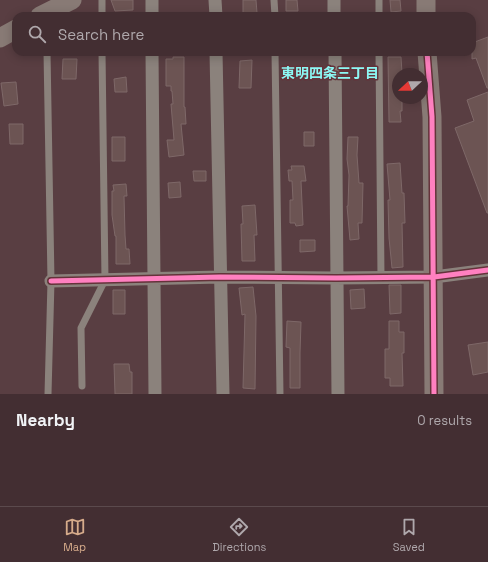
<!DOCTYPE html>
<meta charset="utf-8">
<style>
:root{--surface:#432e32;--page:#4a363a;--text:#f1f3f6;--muted:#afa8ac;--line:#5b4a4d;--accent:#d6ab8b}
body{margin:0;font-family:"Space Grotesk","Noto Sans JP",sans-serif;background:var(--page);color:var(--text)}
.compass{position:absolute;left:392px;top:68px;width:36px;height:36px;border-radius:50%;background:var(--surface);box-shadow:0 2px 10px #0003;rotate:248deg}
.list{margin:0;padding:0;list-style:none}
h2{display:flex;justify-content:space-between;align-items:center;height:52px;margin:0;padding:0 16px;font-size:17px}
h2 small{font-size:13px;font-weight:400;color:var(--muted)}
.icon{flex:none;width:22px;height:22px;fill:none;stroke:currentColor;stroke-width:2;stroke-linecap:round;stroke-linejoin:round}
.map{position:relative;flex:none;width:488px;height:394px;overflow:hidden}
.search{position:absolute;background:var(--surface);box-shadow:0 2px 10px #0003;left:12px;right:12px;top:12px;height:44px;display:flex;align-items:center;gap:10px;box-sizing:border-box;padding:0 14px;border-radius:12px;color:var(--muted);font-size:15px}
.sheet{height:112px;background:var(--surface)}
nav{display:flex;justify-content:space-around;align-items:center;box-sizing:border-box;height:56px;border-top:1px solid var(--line);background:var(--surface);font-size:11px;color:var(--muted)}
nav a{display:grid;justify-items:center;gap:2px}
nav .on{color:var(--accent)}
.map>svg:first-child{display:block}
</style>
<div class="map">
<svg width="488" height="394" viewBox="0 0 488 394">
<rect width="100%" height="100%" fill="#593e42"/>
<!-- building -->
<path fill="#6c5453" stroke="#7e6868" d="M 111,0 L 133,0 L 133,10 L 115,11 Z
M 243,0 L 256,0 L 257,13 L 243,14 Z
M 286,0 L 297,0 L 298,11 L 286,11 Z
M 390,0 L 400,0 L 401,11 L 391,12 Z
M 488,37 L 488,88 L 487,88 L 476,58 L 472,59 L 472,43 Z
M 173,57 L 184,57 L 184,107 L 185,107 L 186,124 L 181,124 L 184,155 L 169,157 L 167,140 L 174,140 L 171,104 L 173,104 L 172,91 L 171,91 L 171,86 L 166,86 L 166,59 L 173,59 Z
M 388,57 L 401,57 L 402,73 L 398,74 L 398,98 L 402,98 L 402,111 L 400,111 L 401,122 L 389,122 Z
M 63,59 L 77,59 L 76,79 L 62,79 Z
M 252,60 L 251,88 L 239,88 L 240,61 Z
M 126,77 L 127,92 L 115,92 L 114,79 Z
M 16,82 L 18,104 L 4,106 L 1,83 Z
M 488,92 L 488,213 L 487,213 L 455,128 L 474,121 L 467,100 Z
M 9,124 L 23,124 L 23,144 L 10,144 Z
M 304,132 L 314,132 L 314,146 L 304,146 Z
M 112,137 L 125,137 L 125,161 L 112,161 Z
M 348,137 L 358,137 L 357,155 L 359,183 L 363,183 L 362,223 L 358,223 L 359,239 L 350,240 L 347,206 L 348,206 L 349,175 L 347,159 Z
M 400,163 L 402,193 L 404,193 L 405,223 L 402,223 L 403,267 L 392,268 L 389,238 L 388,200 L 390,200 L 387,164 Z
M 291,166 L 304,166 L 306,181 L 301,181 L 303,225 L 296,226 L 295,223 L 290,223 L 290,200 L 293,200 L 292,181 L 289,181 L 288,170 L 292,170 Z
M 193,171 L 206,171 L 206,181 L 194,181 Z
M 180,182 L 181,197 L 169,198 L 168,183 Z
M 126,184 L 127,196 L 124,196 L 125,235 L 126,249 L 129,249 L 130,264 L 116,264 L 116,236 L 115,236 L 112,215 L 112,191 L 114,191 L 113,185 Z
M 255,205 L 257,235 L 254,235 L 255,261 L 242,261 L 241,224 L 243,224 L 242,206 Z
M 300,240 L 315,240 L 315,251 L 300,252 Z
M 389,285 L 401,285 L 401,313 L 390,314 Z
M 253,287 L 256,316 L 255,389 L 243,388 L 245,314 L 242,315 L 239,288 Z
M 364,289 L 365,308 L 351,309 L 350,290 Z
M 113,290 L 125,290 L 125,314 L 113,314 Z
M 287,321 L 301,322 L 300,353 L 300,388 L 290,388 L 290,348 L 286,347 Z
M 389,321 L 399,321 L 399,332 L 404,332 L 404,353 L 402,353 L 403,386 L 390,386 L 390,378 L 385,378 L 385,349 L 389,349 Z
M 488,342 L 488,372 L 473,375 L 468,345 Z
M 114,364 L 129,364 L 130,372 L 132,372 L 132,394 L 115,394 Z"/>
<g fill="none" stroke-linecap="round" stroke-linejoin="round">
<!-- lane -->
<path stroke="#8b827c" stroke-width="7" d="M 102,0 L 102,16
M 274,0 L 275,16
M 379,0 L 379,16
M 47,52 L 51,281 L 48,394
M 275,52 L 280,394
M 379,52 L 381,278
M 82,386 L 81,328 L 105,280 L 102,52"/>
<!-- street -->
<path stroke="#8b827c" stroke-width="13" d="M 152,0 L 152,16
M 215,0 L 216,16
M 334,0 L 334,16
M 152,52 L 155,394
M 216,52 L 223,394
M 335,52 L 338,394
M 51,281 L 220,277 L 336,278 L 434,277 L 488,270"/>
<!-- secondary -->
<path stroke="#887a75" stroke-width="19" d="M 40,16 L 72,0
M 426,16 L 426,0
M 0,38 L 16,29
M 427,52 L 432,117 L 434,394"/>
<defs>
<path id="cycleway" d="M 427,52 L 432,117 L 434,394
M 51,281 L 220,277 L 336,278 L 434,277 L 488,270"/>
</defs>
<!-- cycleway casing -->
<use href="#cycleway" stroke="#64333a" stroke-width="8"/>
<!-- cycleway -->
<use href="#cycleway" stroke="#ff80c0" stroke-width="5"/>
</g>
<g text-anchor="middle" dominant-baseline="central" stroke-width="3" stroke-linejoin="round" paint-order="stroke">
<!-- neighbourhood labels -->
<g font-size="14" font-weight="bold" fill="#8cf7f3" stroke="#64333a">
<text x="330" y="73">東明四条三丁目</text>
</g>
</g>
</svg>
<svg class="compass" viewBox="-18 -18 36 36"><path d="M0-13l5 13h-10z" fill="#e53935"/><path d="M0 13l5-13h-10z" fill="#afa8ac"/></svg>
<div class="search"><svg class="icon" aria-label="search" viewBox="0 0 24 24"><circle cx="10" cy="10" r="6"/><path d="M15 15l6 6"/></svg>Search here</div>
</div>
<section class="sheet">
<h2>Nearby<small>0 results</small></h2>
<ul class="list">
</ul>
</section>
<nav>
<a class="on"><svg class="icon" aria-label="map" viewBox="0 0 24 24"><path d="M3 6l6-2 6 2 6-2v14l-6 2-6-2-6 2zM9 4v14M15 6v14"/></svg>Map</a>
<a><svg class="icon" aria-label="directions" viewBox="0 0 24 24"><path d="M12 3l9 9-9 9-9-9zM9 14v-3h6M13 9l2 2-2 2"/></svg>Directions</a>
<a><svg class="icon" aria-label="saved" viewBox="0 0 24 24"><path d="M7 4h10v16l-5-4-5 4z"/></svg>Saved</a>
</nav>
